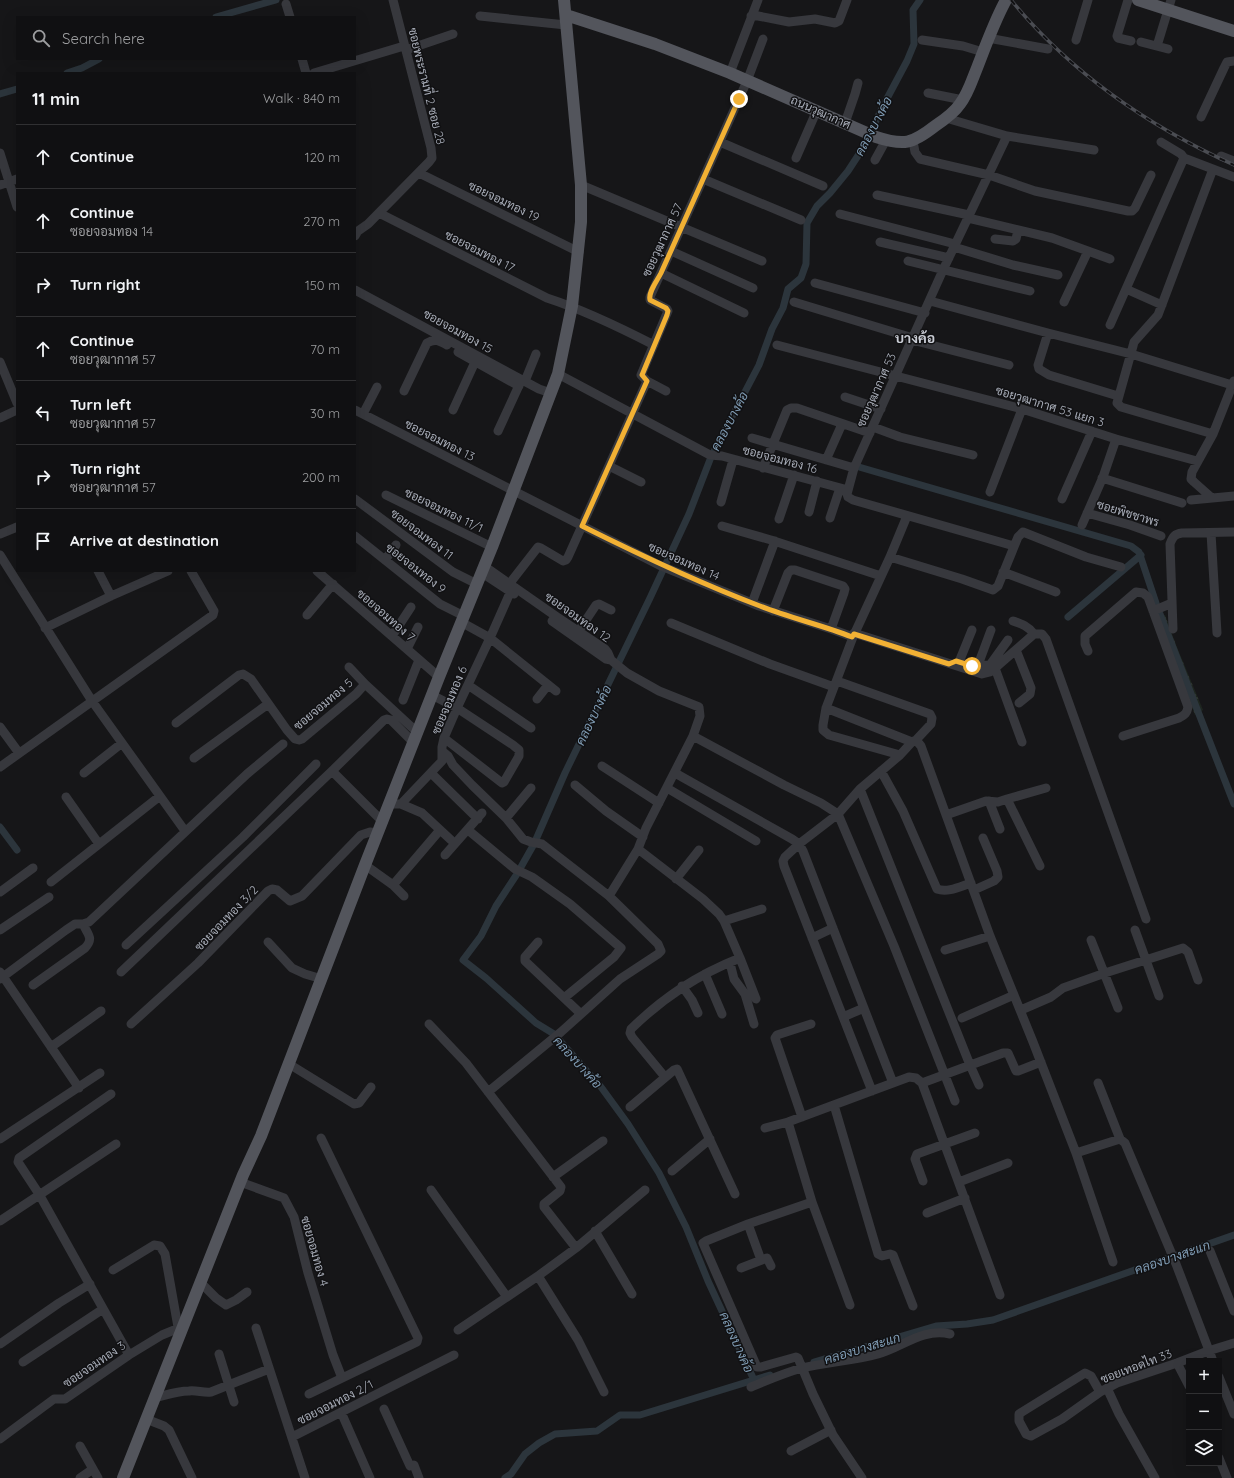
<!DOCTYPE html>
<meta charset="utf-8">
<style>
:root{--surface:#101012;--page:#1e1e20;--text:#f1f3f6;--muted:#9c9d9f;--line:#303032}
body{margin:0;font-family:Quicksand,Sarabun,sans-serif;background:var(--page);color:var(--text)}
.controls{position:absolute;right:12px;bottom:12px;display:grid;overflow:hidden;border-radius:0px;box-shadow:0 4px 16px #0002}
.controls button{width:36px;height:36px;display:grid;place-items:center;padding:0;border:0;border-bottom:1px solid var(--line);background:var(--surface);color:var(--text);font:20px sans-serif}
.stop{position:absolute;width:12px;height:12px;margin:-9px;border:3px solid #f2b134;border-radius:50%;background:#fff}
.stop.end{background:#f2b134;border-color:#fff;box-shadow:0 1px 4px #0008}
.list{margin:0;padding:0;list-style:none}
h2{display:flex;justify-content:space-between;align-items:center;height:52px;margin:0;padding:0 16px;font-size:17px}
h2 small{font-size:13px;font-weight:400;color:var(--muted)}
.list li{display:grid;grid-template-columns:26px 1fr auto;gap:12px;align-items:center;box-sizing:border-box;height:64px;padding:0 16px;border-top:1px solid var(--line)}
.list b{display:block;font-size:15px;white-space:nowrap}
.list p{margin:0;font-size:13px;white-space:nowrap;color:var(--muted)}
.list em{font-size:13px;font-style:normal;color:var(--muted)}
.icon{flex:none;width:22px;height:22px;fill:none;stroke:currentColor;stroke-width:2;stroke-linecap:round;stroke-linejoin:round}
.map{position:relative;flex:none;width:1234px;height:1478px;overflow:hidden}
.search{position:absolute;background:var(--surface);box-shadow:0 4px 16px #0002;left:16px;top:16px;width:340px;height:44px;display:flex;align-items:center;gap:10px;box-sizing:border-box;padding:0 14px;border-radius:0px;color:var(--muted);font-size:15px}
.panel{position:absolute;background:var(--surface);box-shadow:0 4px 16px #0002;left:16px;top:72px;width:340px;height:500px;border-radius:0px}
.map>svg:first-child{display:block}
</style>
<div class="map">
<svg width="1234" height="1478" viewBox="0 0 1234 1478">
<defs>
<pattern id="wetland-marsh" width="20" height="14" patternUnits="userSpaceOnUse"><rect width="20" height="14" fill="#1e261f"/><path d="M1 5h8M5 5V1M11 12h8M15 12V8" fill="none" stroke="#3c433d"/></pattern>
</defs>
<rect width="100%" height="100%" fill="#161618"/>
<!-- wetland -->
<path fill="url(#wetland-marsh)" d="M 1165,615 L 1176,645 L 1203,710 L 1195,715 L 1158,618 Z"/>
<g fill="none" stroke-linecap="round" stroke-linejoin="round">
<!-- canal -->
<path stroke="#2c353c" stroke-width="7" d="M 216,17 L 276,0
M 67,73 L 82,68 L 99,59
M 0,94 L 17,89
M 859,467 L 1131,546 L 1139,552 L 1156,603
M 1160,614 L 1234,804
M 1068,617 L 1141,555
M 0,827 L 17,850
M 814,1362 L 936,1326 L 967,1324 L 993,1320 L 1234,1235
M 754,1380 L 708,1281 L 686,1227 L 659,1173 L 628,1124 L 601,1087 L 554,1034 L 536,1023 L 486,978 L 463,960 L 481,936 L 496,906 L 517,874 L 534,844 L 565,773 L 650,598 L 689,514 L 711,457 L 759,365 L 772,329 L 783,308 L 788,289 L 801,278 L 806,264 L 807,223 L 817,206 L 830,193 L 848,171 L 863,148 L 883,106 L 907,61 L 914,44 L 913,10 L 920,0
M 505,1478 L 511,1474 L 525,1454 L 539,1443 L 555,1434 L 597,1431 L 620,1415 L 640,1415 L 770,1375"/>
<!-- minor -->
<path stroke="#37383d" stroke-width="9" d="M 1128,0 L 1117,36 L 1118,38 L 1131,41
M 286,4 L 290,17
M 480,16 L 566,25
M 751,16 L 758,16 L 789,22 L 815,19 L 835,23 L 839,21 L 847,0
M 988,38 L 1048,49
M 922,40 L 963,46 L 983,52
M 1076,40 L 1088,0
M 1141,42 L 1168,49
M 1157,46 L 1171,0
M 406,50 L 453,34
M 302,59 L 306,73
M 314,73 L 404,46
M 730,73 L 758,0
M 928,93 L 963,100
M 1201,117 L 1224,68 L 1227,62 L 1234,61
M 946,118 L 1007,136 L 1094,150
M 845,123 L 855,94 L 858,83
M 1007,136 L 943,270 L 854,468 L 847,494 L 848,497 L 853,500 L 1014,546
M 913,141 L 915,152 L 920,159 L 989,175 L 1035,191 L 1128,211 L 1132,211 L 1135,208 L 1151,175
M 720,142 L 823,186
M 1161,142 L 1181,154 L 1184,158 L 1234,177
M 0,153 L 17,207
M 1221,156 L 1234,161
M 796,158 L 817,110
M 875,160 L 886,140
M 419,173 L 579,252
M 703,179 L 801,220
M 0,185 L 17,179
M 581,185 L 762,261
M 877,195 L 969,215
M 379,213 L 547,298 C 584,310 619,327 654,345
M 840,214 L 955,244
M 968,218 L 1052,238 L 1110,259
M 355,236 L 358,231 L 368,224 L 429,162 L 432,158 L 431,148 L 393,0
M 995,239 L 1013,241 L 1016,239 L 1018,230
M 880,242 L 949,258
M 954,247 L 1013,265 L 1058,275
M 671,251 L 753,288
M 908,261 L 1030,291
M 661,273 L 744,313
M 815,283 L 925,313
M 1126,289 L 1162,305
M 355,290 L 539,389 L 551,393
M 930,301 L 1048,333 L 1131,354 L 1232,385
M 794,302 L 913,338
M 1064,302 L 1088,251
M 1110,325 L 1184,158
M 1048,333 L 1038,365 L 1039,369 L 1049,375 L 1118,396
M 912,340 L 1009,365
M 777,345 L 1022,409 L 1116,439 L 1197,461
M 458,352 L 519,386
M 0,362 L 17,403
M 558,374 L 710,455 L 722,456 L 848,490
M 525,381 L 536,354
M 404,391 L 427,343 C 435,338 440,341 447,345
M 666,391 L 647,381 L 641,375 L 668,311 L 667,309 L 650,300 L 650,297 L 747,81 L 763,39
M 845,397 L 881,409
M 355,410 L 659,565 L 759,606 L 831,629 L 853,637
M 453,410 L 475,362
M 363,414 L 377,387
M 0,418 L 17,410
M 873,427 L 900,437 L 973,455
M 498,431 L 521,381
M 1213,434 L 1121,407 L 1117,403 L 1133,346 L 1134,342 L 1158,315 L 1213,169
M 752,438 L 854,468
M 826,460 L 842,424
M 609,466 L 641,482
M 763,468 L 787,410 L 791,408 L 797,408 L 870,433
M 1102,478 L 1182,503
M 990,492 L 1022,409
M 386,495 L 492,547
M 1212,498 L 1194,482 L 1191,479 L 1192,472 L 1213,434 L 1234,381
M 355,499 L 453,572 L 477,584
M 1062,499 L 1092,431
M 1191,500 L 1234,496
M 721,502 L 733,460
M 809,512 L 817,481
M 1087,513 L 1130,525 L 1161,536
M 830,518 L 840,488
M 779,519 L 794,475
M 1082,525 L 1103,477 L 1116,439
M 722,526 L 771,540 L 881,576
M 1211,533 L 1217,633
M 0,534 L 17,527
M 355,536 L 440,604 L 464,616
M 0,555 L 92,701 L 185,831
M 890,557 L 962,579 L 993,590 L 998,586 L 1018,537 L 1023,532 L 1086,557 L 1121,567
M 385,560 L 396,545
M 484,566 L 557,617 L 605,649 L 608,653 L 611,660 L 627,673 L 659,691 L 699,707 L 700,716 L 693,736 L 646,828 L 638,849 L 609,896
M 98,571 L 111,596
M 317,571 L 439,677
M 1003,572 L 1056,592
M 482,573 L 514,594
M 510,583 L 538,547 L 541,548 L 563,561 L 566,560 L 568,557 L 647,381
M 752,603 L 775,541
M 773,611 L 788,573 L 791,570 L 795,570 L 843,586 L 845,589 L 844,593 L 831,629
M 1153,611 L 1172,603
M 307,615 L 333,584
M 552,621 L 606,659 L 611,660
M 1013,621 C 1022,624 1028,626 1034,634
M 461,622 L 490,638 L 556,691
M 671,623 L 770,664 L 834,687
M 45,628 L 111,596 L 168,571
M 1173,629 L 1170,544 C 1173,536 1175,534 1182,533 L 1234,532
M 578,632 L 596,605 L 599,604 L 611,610
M 854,633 L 982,674 L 990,672 L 995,668 L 1034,634 L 1042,634 L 1046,639 L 1146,919
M 392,636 L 411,607
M 407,649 L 418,627
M 1016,650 L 1031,688 L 1030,694 L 1019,703
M 1088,651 L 1085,644 L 1085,636 L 1136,592 L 1143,593 L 1148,597 L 1188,707 C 1187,713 1185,715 1179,718 L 1123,736
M 959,662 L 972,630
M 965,664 C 974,667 981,665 990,665 L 1008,640
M 978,665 L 991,630
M 349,667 L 365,684
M 995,668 L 1022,742
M 837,681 L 930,714 L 932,718 L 931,724 L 916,740 L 912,742 L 900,755 L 860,789 L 838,814 L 799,844 L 785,857 L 783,861 L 784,866 L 872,1091
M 468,685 L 531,728
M 432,695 L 457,708 L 513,745 L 519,750 L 519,756 L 504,782 L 502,783 L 444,738
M 537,699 L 548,685
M 403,700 L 419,660
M 826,708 L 912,742
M 176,723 L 239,675 L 243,674 L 251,679 L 287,730 L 295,739 L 299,740 L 302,739 L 356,694 L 365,684 L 418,733
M 0,727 L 19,753
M 693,736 L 784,785 L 821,803 L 838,814 L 894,946 L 955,1101
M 916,740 L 921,746 L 990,936 L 1033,1042 L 1076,1153 L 1113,1262
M 442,751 L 448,756 L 453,765 L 472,785 L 506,818 L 523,839 L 531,842 L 542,844 L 609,896 L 658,944 L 661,951 L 658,954 L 620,979 L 561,1032 L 488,1092
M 900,755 L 829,735 L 823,730 L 823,725 L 826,708 L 834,687 L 853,637 L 890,557 L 907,516
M 194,758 L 268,704
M 602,766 L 659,803
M 0,767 L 213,615 L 214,611 L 191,571
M 332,771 L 383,822
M 881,771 L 903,811 L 937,889 C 948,893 961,886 971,883
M 84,773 L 122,743
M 431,773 L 478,819
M 675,773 L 792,839 L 799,844 L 803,851 L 893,1083
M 575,785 L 606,811 L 643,837
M 667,788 L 756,841
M 860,789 L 970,1065 L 979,1085
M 66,797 L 99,844
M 1007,799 L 1046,788
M 989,801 L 1000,829
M 390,804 L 401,804 L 442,761 L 442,747 L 444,738 L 457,708 L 490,638 L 513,586
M 401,804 L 422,813 L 451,840
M 946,815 L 986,801 L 998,802 L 1007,799 L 1040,866
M 506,818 L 531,788
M 468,830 L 515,869 L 532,877 L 570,904 L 621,948 L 614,957 L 564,998
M 638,849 L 703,899 L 719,914 L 724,921 L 740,958 C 697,975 664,997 631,1029 L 630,1033 L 632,1037 L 665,1077
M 445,855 L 482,813
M 365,865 L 393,885 L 404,896
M 676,879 L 699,850
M 51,882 L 160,796
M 393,885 L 440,830
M 974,890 L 994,881 L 998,877 L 997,871 L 983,838
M 0,892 L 33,868
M 724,921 L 762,909
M 0,930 L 49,897
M 1135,930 L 1159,996
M 812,938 L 833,928
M 1091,940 L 1118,1008
M 268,942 L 292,968 L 305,974 L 322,979
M 538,942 L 525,957 L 525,961 L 581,1014
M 126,945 L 243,837 L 316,764
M 945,950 L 990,936
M 740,958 L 756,999
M 730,963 L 734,979 L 745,994 L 754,1024
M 0,972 L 79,1088
M 121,972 L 332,771 L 384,720 L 387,719 L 391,720 L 414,743
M 705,974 L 722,1014
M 0,979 L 66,930 L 75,924 L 83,924 L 89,922 L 247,774 L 283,744
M 33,985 L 85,948 C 94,938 88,935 83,924
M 682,986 L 692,1000 L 698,1013
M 1021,1010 L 1051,997 L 1063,988 L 1105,973 L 1183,948 L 1188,952 L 1198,980
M 843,1017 L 864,1008
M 962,1018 L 1014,995
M 131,1024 L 198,963 L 268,891 L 272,889 L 277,890 L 290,901 L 302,896 L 361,835 L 370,832 L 378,833
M 429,1024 L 466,1063 L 561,1187 L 560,1191 L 544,1204 L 544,1207 L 576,1248
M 51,1047 L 101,1011
M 289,1064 L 354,1104 L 359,1103 L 371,1087
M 922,1083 L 1003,1053 L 1008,1053 L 1016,1071 L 1018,1071 L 1041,1062
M 1098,1083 L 1120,1139
M 111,1094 L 19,1158 L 18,1162 L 39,1194 L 129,1355
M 834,1105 L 878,1254 L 882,1256 L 890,1254 L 893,1255 L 913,1306
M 630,1107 L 674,1070 L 677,1069 L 735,1194
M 802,1117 L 775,1038 L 777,1035 L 811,1024
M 788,1122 L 812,1202 L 850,1305
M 765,1128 L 788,1122 L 909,1077 L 916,1078 L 922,1083 L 1000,1295
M 0,1139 L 100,1073
M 1076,1153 L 1120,1139 L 1125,1143 L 1176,1264 L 1213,1361
M 672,1171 L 710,1139
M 553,1177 L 603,1141
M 923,1181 L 915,1159 L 917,1154 L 975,1133
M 240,1182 L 284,1198 L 294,1217 L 308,1273 L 333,1355 L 342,1378
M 959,1182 L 1008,1163
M 431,1190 L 507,1297
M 812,1202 L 748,1224 L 706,1241 L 703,1243 L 757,1367 L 761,1367 L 796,1357 L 798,1358 L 813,1394 L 833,1435 L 862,1478
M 927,1213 L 965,1198
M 0,1221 L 116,1144
M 748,1224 L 761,1260
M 595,1231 L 632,1294
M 1210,1251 L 1234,1311
M 741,1268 L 767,1258 L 771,1266
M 113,1270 L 154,1245 L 160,1246 L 165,1254 L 178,1327
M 538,1276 L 578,1340 L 604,1392
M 201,1283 L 216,1298 L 226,1305 L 236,1300 L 247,1292
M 256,1328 L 305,1478
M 458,1330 L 538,1276 L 576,1248 L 645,1190
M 0,1344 L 59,1303 L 90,1284
M 219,1354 L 234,1402
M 23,1362 L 103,1309
M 1177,1363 L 1189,1386
M 1219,1377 L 1234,1414
M 751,1387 C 768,1380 784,1373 802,1368 C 827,1362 853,1361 878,1354 C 903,1347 922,1328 950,1334
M 1107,1388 L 1119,1414 L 1155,1478
M 1100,1392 L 1091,1376 L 1085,1373 L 1022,1412 L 1019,1414 L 1019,1421 L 1026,1434 L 1031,1436 L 1062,1419 L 1100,1392 L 1117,1383 L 1177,1363 L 1208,1351 L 1234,1343
M 309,1394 L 417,1342 L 418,1338 L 321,1138
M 154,1398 C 166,1395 177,1391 189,1391 C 196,1390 204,1393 211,1392 L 269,1369
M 384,1409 L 410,1466
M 341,1412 L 370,1478
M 146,1419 L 164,1426 L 169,1430 L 192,1478
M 292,1437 L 454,1355
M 0,1439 L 54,1399 L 65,1399 L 129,1355 L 162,1335 L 184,1326
M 80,1446 L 98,1478
M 791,1451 L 831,1430
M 1219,1458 L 1227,1478
M 414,1465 L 419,1478
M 80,1478 L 93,1469"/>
<!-- major -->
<path stroke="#53555c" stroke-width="12" d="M 1138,0 L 1234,31
M 566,15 L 655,44 L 730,73 L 876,137 C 904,146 912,144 935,126 C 944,120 954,113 960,104 C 968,94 972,80 977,68 C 986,45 994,22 1006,0
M 123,1478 L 243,1175 L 261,1136 L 365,865 L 439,677 L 492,547 L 558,374 L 572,306 L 581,222 L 581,185 L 564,0"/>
<defs>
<path id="rail" d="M 1011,0 C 1071,73 1148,126 1234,165"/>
</defs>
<!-- rail casing -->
<use href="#rail" stroke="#4a4c52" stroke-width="3.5"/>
<!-- rail -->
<use href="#rail" stroke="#111113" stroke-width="2" stroke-dasharray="6" stroke-linecap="butt"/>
</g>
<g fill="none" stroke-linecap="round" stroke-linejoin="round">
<!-- route -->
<path stroke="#f2b134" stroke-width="5" d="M 739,99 L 661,273 C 657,281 648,292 650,300 L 666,308 L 668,311 L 667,315 L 642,375 L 647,381 L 582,526 C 640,555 699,583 760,606 C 790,618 822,625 852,637 L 854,634 L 949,664 L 956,661 L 972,666"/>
</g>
<g text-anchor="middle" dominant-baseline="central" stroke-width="3" stroke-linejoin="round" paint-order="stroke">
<!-- street labels -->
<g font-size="12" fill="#a8adb8" stroke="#111113">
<text transform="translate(427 86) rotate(76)">ซอยพระรามที่ 2 ซอย 28</text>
<text transform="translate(821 112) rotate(24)">ถนนวุฒากาศ</text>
<text transform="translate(504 201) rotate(26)">ซอยจอมทอง 19</text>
<text transform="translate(662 240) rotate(-65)">ซอยวุฒากาศ 57</text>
<text transform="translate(480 251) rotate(27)">ซอยจอมทอง 17</text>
<text transform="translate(458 331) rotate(29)">ซอยจอมทอง 15</text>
<text transform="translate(876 390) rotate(-66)">ซอยวุฒากาศ 53</text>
<text transform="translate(1050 406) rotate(17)">ซอยวุฒากาศ 53 แยก 3</text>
<text transform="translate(440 440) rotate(27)">ซอยจอมทอง 13</text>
<text transform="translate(780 459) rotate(15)">ซอยจอมทอง 16</text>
<text transform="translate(444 510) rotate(26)">ซอยจอมทอง 11/1</text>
<text transform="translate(1128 513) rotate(17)">ซอยพิชชาพร</text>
<text transform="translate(422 534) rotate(37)">ซอยจอมทอง 11</text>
<text transform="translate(684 561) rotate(24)">ซอยจอมทอง 14</text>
<text transform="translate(416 568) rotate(38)">ซอยจอมทอง 9</text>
<text transform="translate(386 615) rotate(41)">ซอยจอมทอง 7</text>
<text transform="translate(578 617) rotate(35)">ซอยจอมทอง 12</text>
<text transform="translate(449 700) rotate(-67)">ซอยจอมทอง 6</text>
<text transform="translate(323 704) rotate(-40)">ซอยจอมทอง 5</text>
<text transform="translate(226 918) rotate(-46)">ซอยจอมทอง 3/2</text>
<text transform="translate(315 1251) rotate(74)">ซอยจอมทอง 4</text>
<text transform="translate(94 1364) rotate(-34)">ซอยจอมทอง 3</text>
<text transform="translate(1136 1366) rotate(-21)">ซอยเทอดไท 33</text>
<text transform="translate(335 1402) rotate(-27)">ซอยจอมทอง 2/1</text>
</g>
<!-- water labels -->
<g font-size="13" font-style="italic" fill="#7f9bb3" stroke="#111113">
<text transform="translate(873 126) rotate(-62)">คลองบางค้อ</text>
<text transform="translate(729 421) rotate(-62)">คลองบางค้อ</text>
<text transform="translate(593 715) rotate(-64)">คลองบางค้อ</text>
<text transform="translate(578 1062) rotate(48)">คลองบางค้อ</text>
<text transform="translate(1172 1257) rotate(-19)">คลองบางสะแก</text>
<text transform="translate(737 1342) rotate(66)">คลองบางค้อ</text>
<text transform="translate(862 1348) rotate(-17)">คลองบางสะแก</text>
</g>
<!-- quarter labels -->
<g font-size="14" font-weight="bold" fill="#c9ccd4" stroke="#111113">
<text x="915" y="338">บางค้อ</text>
</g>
</g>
</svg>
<div class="controls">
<button>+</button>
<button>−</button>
<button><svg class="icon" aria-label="layers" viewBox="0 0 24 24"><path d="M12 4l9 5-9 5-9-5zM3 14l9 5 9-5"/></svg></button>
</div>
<div class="stop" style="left:972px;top:666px"></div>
<div class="stop end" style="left:739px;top:99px"></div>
<div class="search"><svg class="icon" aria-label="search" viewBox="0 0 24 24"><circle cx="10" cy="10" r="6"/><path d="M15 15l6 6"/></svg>Search here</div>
<section class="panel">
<h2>11 min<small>Walk · 840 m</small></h2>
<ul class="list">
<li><svg class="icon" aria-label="ahead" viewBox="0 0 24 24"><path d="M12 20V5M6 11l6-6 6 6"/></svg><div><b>Continue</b></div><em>120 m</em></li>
<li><svg class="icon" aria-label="ahead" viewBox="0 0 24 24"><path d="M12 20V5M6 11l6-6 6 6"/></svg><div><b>Continue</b><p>ซอยจอมทอง 14</p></div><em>270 m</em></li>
<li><svg class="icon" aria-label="right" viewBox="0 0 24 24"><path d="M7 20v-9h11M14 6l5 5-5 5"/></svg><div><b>Turn right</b></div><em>150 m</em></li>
<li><svg class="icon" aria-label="ahead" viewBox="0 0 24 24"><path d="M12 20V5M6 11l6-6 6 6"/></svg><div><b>Continue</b><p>ซอยวุฒากาศ 57</p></div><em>70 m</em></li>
<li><svg class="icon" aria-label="left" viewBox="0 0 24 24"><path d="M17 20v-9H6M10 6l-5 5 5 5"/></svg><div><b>Turn left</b><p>ซอยวุฒากาศ 57</p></div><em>30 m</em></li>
<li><svg class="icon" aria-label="right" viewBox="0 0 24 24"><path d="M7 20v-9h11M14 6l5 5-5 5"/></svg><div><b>Turn right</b><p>ซอยวุฒากาศ 57</p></div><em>200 m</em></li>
<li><svg class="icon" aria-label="arrive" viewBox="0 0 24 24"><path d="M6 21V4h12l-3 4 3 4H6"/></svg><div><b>Arrive at destination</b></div></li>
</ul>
</section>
</div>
